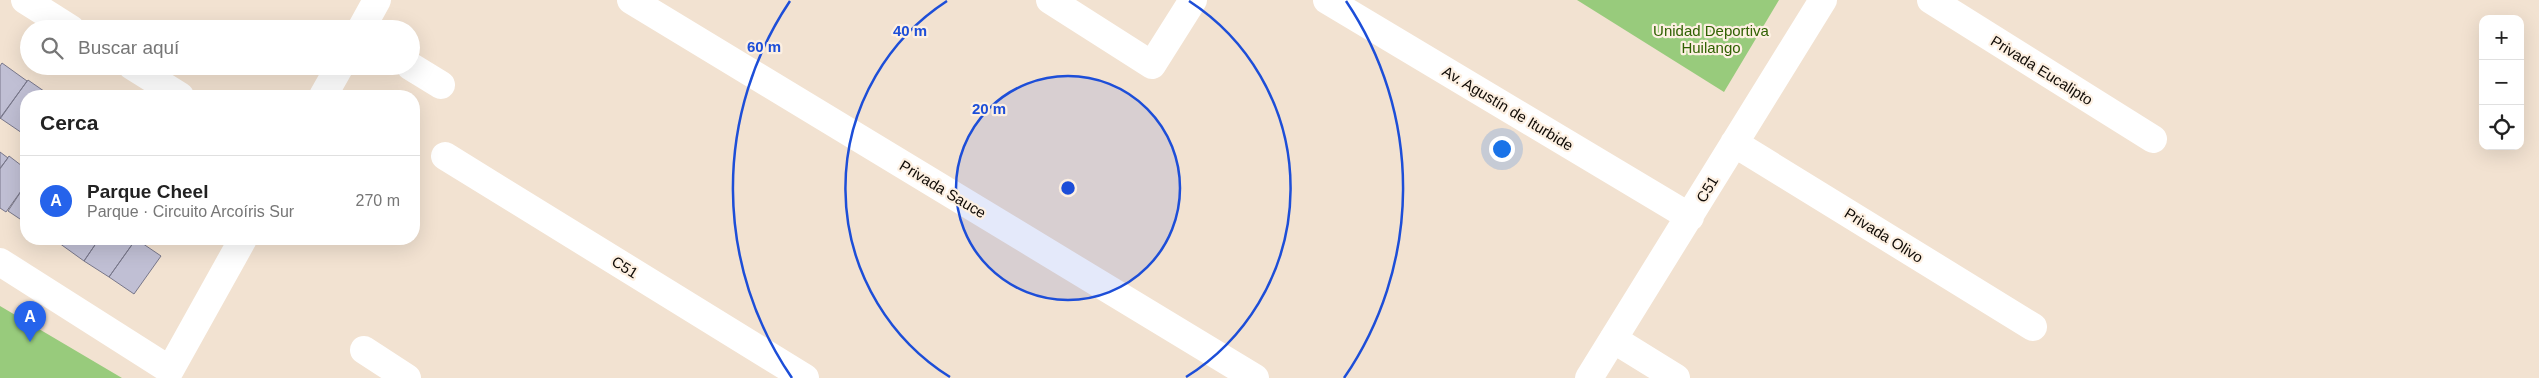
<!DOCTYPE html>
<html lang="es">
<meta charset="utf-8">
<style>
:root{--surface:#fff;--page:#f6f6f6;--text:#222;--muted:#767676;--line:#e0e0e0;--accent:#2563eb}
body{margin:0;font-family:Arial,sans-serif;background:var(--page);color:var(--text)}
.controls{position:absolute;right:15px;top:15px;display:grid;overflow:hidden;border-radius:10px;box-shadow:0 5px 20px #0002}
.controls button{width:45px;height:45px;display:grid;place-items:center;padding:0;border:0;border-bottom:1px solid var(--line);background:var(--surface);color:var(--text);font:25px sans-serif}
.you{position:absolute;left:1501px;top:148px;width:18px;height:18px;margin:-12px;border:4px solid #fff;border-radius:50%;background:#1a73e8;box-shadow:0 0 0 8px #1a73e833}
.badge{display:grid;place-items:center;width:32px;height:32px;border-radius:50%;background:var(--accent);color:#fff;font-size:16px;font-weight:700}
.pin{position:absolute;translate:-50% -41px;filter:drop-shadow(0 1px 2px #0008)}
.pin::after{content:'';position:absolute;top:26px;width:18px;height:15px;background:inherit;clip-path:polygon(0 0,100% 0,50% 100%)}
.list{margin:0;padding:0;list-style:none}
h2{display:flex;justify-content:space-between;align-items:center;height:65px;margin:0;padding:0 20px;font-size:21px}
h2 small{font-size:16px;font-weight:400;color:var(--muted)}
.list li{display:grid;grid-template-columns:32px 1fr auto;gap:15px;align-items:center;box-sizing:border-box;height:90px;padding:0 20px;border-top:1px solid var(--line)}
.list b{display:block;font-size:19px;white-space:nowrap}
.list p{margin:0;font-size:16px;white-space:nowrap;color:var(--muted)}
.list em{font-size:16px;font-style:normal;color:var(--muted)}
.icon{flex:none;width:28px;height:28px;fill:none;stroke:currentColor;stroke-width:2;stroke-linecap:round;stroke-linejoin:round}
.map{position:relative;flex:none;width:2539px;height:378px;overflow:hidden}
.search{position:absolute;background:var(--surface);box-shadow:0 5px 20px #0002;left:20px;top:20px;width:400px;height:55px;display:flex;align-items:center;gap:12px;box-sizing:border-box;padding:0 18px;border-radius:28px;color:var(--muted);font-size:19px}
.panel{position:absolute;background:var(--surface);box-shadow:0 5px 20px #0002;left:20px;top:90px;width:400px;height:155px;border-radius:20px}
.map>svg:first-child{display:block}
</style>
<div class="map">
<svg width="2539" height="378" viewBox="0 0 2539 378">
<rect width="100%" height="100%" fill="#f2e2d1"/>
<!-- green -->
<path fill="#98cb7c" d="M 1577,0 L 1779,0 L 1724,92 Z
M 0,306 L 122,378 L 0,378 Z"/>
<!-- building -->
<path fill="#c0bfd4" stroke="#78778a" d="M 2,63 L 27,81 L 0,119 L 0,66 Z
M 28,80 L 51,96 L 26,96 L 25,135 L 0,118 Z
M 0,152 L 8,158 L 0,168 Z
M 9,156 L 26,169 L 26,184 L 6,212 L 0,208 L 0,169 Z
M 26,184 L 26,223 L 8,211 Z
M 63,239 L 99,239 L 84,261 L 59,243 Z
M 99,239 L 136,239 L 109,277 L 84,261 Z
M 136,239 L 161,256 L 134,294 L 109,277 Z"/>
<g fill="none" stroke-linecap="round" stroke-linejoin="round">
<!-- minor -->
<path stroke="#fff" stroke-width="28" d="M 25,0 L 71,29
M 631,0 L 1255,378
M 1050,0 L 1152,65 L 1193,0
M 1327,0 L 1690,217
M 1931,0 L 2153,139
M 361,29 L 377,0
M 132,66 L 180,96
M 410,66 L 441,85
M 323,96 L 340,66
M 1734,143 L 2033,327
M 445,156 L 805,378
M 0,262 L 170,370 L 243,239
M 1613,339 L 1676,378
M 364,350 L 407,378
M 1589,378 L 1823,0"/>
</g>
<!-- distance rings -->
<circle cx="1068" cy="188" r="112" fill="#1d4ed8" fill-opacity=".12"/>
<g fill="none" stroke="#1d4ed8" stroke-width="2.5">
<circle cx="1068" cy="188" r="112"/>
<path d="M950 377A223 223 0 0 1 947 1M1189 1A223 223 0 0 1 1186 377"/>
<path d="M792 378A335 335 0 0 1 790 1M1346 1A335 335 0 0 1 1344 378"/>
</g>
<g text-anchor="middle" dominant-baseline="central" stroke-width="4.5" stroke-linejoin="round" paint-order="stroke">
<!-- park labels -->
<g font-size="15" fill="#306102" stroke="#fdf0e2">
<text x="1711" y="30">Unidad Deportiva<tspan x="1711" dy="17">Huilango</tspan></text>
</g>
<!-- street labels -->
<g font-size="15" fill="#100b06" stroke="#fdf0e2">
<text transform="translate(2042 70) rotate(32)">Privada Eucalipto</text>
<text transform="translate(1508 108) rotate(31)">Av. Agustín de Iturbide</text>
<text transform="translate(943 189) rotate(31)">Privada Sauce</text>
<text transform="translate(1707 189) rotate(-59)">C51</text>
<text transform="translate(1884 235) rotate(32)">Privada Olivo</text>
<text transform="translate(625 267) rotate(32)">C51</text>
</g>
</g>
<circle cx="1068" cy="188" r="8" fill="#1d4ed8" stroke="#fdf0e2" stroke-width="2.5"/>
<g font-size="15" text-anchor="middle" font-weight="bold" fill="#1d4ed8" stroke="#fdf0e2" stroke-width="4.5" stroke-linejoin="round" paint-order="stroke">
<text x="910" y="36">40 m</text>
<text x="764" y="52">60 m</text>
<text x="989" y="114">20 m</text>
</g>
</svg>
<div class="controls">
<button>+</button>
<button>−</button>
<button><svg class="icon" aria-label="locate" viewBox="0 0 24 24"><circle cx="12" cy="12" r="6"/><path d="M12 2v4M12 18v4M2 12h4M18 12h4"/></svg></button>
</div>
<div class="you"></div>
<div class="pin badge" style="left:30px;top:342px">A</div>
<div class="search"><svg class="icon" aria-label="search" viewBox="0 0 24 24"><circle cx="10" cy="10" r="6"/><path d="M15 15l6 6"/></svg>Buscar aquí</div>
<section class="panel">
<h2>Cerca<small></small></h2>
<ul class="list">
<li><span class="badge">A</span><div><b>Parque Cheel</b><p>Parque · Circuito Arcoíris Sur</p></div><em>270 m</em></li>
</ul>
</section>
</div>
